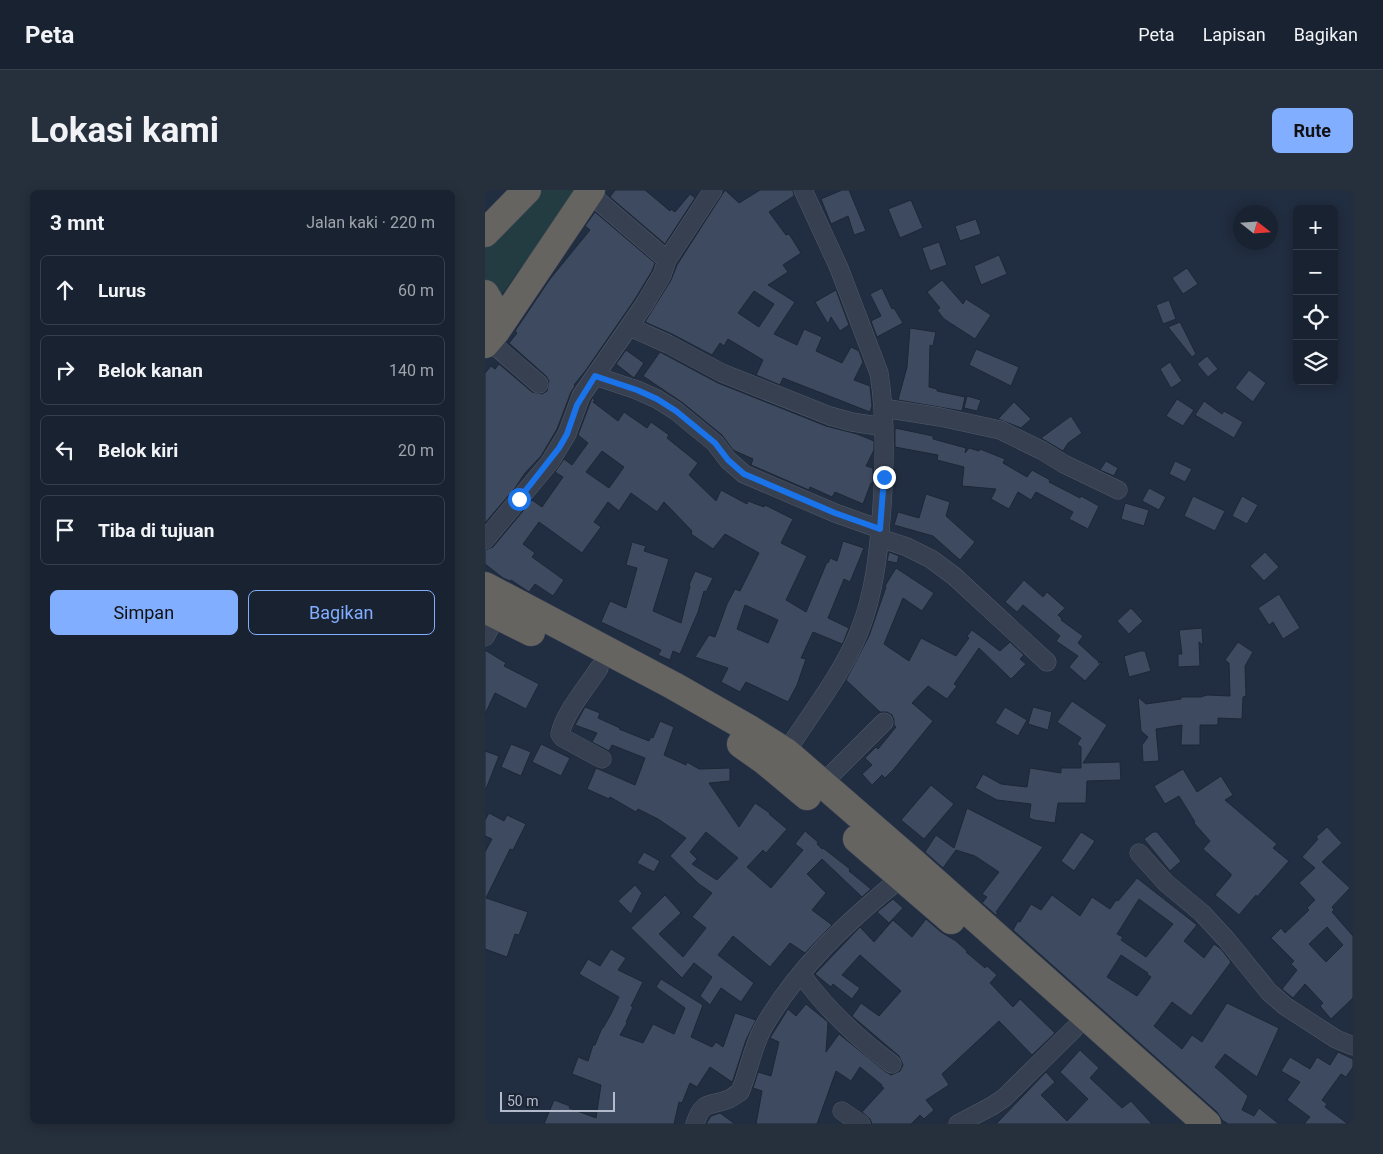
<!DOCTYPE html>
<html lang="id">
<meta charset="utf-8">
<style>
:root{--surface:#192230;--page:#262f3c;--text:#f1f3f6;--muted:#9fa4ab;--line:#373f4c;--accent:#82aeff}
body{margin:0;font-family:Roboto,sans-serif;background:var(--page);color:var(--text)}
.controls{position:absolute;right:15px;top:15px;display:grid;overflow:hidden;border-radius:8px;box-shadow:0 2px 12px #0003}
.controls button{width:45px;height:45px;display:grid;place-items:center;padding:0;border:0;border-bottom:1px solid var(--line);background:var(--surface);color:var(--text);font:25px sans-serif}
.compass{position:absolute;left:748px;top:15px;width:45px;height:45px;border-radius:50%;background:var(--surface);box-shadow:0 2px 12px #0003;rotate:107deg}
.scale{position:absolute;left:15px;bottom:12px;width:115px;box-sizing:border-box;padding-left:5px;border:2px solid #b2bacb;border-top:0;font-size:14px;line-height:18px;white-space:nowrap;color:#b2bacb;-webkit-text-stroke:4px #1b2534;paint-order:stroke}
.stop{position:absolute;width:15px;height:15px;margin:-11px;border:4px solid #1a73e8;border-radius:50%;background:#fff}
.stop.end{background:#1a73e8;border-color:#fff;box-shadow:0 1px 5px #0008}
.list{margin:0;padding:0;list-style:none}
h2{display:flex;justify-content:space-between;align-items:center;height:65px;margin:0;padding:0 20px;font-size:21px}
h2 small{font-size:16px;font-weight:400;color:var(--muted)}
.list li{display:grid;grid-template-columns:32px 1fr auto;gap:15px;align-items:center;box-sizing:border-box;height:70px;margin:0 10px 10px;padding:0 10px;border:1px solid var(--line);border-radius:8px}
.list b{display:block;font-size:19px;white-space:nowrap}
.list em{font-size:16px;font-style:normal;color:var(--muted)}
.actions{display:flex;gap:10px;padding:15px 20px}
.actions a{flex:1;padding:11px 0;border:1px solid var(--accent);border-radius:8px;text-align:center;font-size:18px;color:var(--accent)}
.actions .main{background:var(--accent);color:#111}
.icon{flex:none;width:28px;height:28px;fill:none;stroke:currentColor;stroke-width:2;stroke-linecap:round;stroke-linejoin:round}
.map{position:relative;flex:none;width:868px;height:934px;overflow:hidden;border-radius:8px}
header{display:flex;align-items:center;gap:30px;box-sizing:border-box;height:70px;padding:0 25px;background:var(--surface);border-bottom:1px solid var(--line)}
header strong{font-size:24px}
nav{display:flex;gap:28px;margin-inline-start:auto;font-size:18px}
.intro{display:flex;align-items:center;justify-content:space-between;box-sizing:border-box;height:120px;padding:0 30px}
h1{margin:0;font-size:35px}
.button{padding:12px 22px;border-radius:8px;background:var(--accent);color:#111;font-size:18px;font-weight:700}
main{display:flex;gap:30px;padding:0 30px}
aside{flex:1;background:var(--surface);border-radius:8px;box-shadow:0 2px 12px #0003}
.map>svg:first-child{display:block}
</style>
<header>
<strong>Peta</strong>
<nav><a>Peta</a><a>Lapisan</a><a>Bagikan</a></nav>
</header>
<div class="intro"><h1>Lokasi kami</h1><a class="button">Rute</a></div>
<main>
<aside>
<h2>3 mnt<small>Jalan kaki · 220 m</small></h2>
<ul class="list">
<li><svg class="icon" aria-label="ahead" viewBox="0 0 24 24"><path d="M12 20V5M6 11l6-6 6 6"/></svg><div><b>Lurus</b></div><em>60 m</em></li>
<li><svg class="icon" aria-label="right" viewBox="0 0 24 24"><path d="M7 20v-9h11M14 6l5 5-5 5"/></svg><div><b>Belok kanan</b></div><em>140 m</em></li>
<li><svg class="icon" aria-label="left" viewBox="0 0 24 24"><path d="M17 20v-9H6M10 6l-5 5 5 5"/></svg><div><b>Belok kiri</b></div><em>20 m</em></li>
<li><svg class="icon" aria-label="arrive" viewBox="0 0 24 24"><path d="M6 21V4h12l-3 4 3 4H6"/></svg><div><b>Tiba di tujuan</b></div></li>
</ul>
<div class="actions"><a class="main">Simpan</a><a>Bagikan</a></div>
</aside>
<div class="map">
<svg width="868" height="934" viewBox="0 0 868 934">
<rect width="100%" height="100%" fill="#212d40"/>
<!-- green -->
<path fill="#233c41" d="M 52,0 L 93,0 L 3,123 L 0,116 L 0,53 Z"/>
<!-- building -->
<path fill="#3d4a60" stroke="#1d2736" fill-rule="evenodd" d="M 130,0 L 160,0 L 185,21 L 186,19 L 190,22 L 205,4 L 210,8 L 180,54 L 125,7 Z
M 240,0 L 254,13 L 275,0 L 308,0 L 309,6 L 284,22 L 301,45 L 304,44 L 316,63 L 298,75 L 303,82 L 283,95 L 310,112 L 289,144 L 312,155 L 319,139 L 337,147 L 331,161 L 357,173 L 366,157 L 374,161 L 378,172 L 369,190 L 385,196 L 387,216 L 385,222 L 298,188 L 295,195 L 271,185 L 278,170 L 243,149 L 239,156 L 235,153 L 227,165 L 187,144 L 160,132 L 186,90 L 192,75 ZM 269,101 L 289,114 L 274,137 L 253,123 Z
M 357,0 L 364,0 L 381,41 L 369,45 L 363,26 L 346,34 L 336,9 Z
M 426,10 L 438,38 L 415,48 L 403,19 Z
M 110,22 L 170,73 L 167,81 L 150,109 L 101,180 L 89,195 L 90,196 L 86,202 L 72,239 L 56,266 L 40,283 L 30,298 L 0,333 L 0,183 L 6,176 L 10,179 L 14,174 L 47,202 L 57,204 L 62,201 L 64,191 L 61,186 L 24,153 L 32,143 L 30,141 L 65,89 L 105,40 L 100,36 Z
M 491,29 L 496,44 L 475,51 L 470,36 Z
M 454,52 L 462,75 L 445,81 L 437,58 Z
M 514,65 L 522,84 L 496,95 L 489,76 Z
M 702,78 L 713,94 L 698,104 L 687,88 Z
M 457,90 L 478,114 L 481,109 L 506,125 L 490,149 L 459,129 L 452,120 L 455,118 L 442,102 Z
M 397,98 L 407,119 L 409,118 L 418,133 L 392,147 L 386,131 L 396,126 L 385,104 Z
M 351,100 L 364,135 L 355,141 L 346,127 L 343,134 L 330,112 Z
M 684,110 L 691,129 L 678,134 L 671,115 Z
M 695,132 L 711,164 L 707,167 L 683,137 Z
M 425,138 L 451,142 L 448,156 L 445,155 L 444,197 L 452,199 L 452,201 L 480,207 L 477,221 L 413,210 L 422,177 Z
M 491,159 L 534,177 L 526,196 L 484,175 Z
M 141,160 L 159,173 L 149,188 L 131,174 Z
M 175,162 L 233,193 L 341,236 L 372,244 L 389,251 L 389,260 L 381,276 L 388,278 L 388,293 L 386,293 L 378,314 L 350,302 L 347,307 L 325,297 L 324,300 L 266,275 L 268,269 L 248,260 L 237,245 L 198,213 L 158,186 Z
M 722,166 L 733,179 L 723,187 L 712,174 Z
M 685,172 L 697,191 L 686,198 L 675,179 Z
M 764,180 L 781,193 L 768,212 L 750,198 Z
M 482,206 L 496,210 L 492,221 L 479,218 Z
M 107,208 L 110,210 L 108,212 L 133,231 L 139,222 L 162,238 L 166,232 L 184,245 L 182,248 L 213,273 L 204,285 L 231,311 L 236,300 L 262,314 L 263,311 L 279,317 L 280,315 L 308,329 L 296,353 L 322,366 L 301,410 L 321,422 L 342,372 L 343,373 L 345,368 L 352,371 L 358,351 L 379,358 L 365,392 L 359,389 L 343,428 L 364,438 L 358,453 L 357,454 L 328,442 L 316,468 L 321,469 L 312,495 L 303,512 L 261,492 L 255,502 L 236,492 L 243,478 L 210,467 L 224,445 L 230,447 L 242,414 L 250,399 L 255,401 L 274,363 L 240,344 L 228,359 L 206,344 L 207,341 L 179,312 L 172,322 L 146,303 L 134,321 L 123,312 L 109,332 L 116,337 L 97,363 L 54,332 L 38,354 L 50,363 L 47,367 L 79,390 L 68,406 L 50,394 L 44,402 L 26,390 L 25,391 L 18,388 L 0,374 L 0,360 L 8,357 L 47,310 L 57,317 L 78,287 L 70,282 L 79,269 L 87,275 L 103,253 L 93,245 ZM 117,261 L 139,277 L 124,298 L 101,282 ZM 260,415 L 293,430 L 283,453 L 252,439 Z
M 692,209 L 709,220 L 698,236 L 681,226 Z
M 719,211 L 737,224 L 739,221 L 758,232 L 749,248 L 710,225 Z
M 529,212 L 546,229 L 536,238 L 513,229 Z
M 586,226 L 597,243 L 583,253 L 578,261 L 556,248 Z
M 410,238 L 448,246 L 448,249 L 481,258 L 480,263 L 484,258 L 494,261 L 495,259 L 520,269 L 518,273 L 542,287 L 547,280 L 565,290 L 564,292 L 595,308 L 596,306 L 614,316 L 603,339 L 584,329 L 588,322 L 551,302 L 546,310 L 533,302 L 524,319 L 506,309 L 511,299 L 477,296 L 479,277 L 452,270 L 453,265 L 410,257 Z
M 621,271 L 633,278 L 629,286 L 615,280 Z
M 690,271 L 707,279 L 700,292 L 684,284 Z
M 664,298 L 681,307 L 674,320 L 657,311 Z
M 441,304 L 465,312 L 461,326 L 490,352 L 475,370 L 448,346 L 409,335 L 413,322 L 434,328 Z
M 708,306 L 740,321 L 730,341 L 699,326 Z
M 757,306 L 773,315 L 762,334 L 747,326 Z
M 640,313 L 664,320 L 659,336 L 636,329 Z
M 147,352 L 161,356 L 159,361 L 184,369 L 168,421 L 196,433 L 205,396 L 204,395 L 210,381 L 228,388 L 221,402 L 219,401 L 213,422 L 195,464 L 188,461 L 185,470 L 173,465 L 176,460 L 116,432 L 125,411 L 141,418 L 152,378 L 141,375 Z
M 404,362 L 414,366 L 412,373 L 402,371 Z
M 780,362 L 794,377 L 779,391 L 765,376 Z
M 411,378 L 449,403 L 437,421 L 418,408 L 399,454 L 424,471 L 436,448 L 471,466 L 484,448 L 482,446 L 487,440 L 515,461 L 525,452 L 539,465 L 535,469 L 541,474 L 526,489 L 494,458 L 469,494 L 472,496 L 462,509 L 443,496 L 427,513 L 448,531 L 409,579 L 400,588 L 397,585 L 387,595 L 377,584 L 387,575 L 380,568 L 391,557 L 393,559 L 411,537 L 409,535 L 409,530 L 407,525 L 402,522 L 395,522 L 361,490 L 384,446 L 401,397 L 400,396 Z
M 539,390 L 558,407 L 562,402 L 580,418 L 573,425 L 577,429 L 576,430 L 598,446 L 593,453 L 614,472 L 613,473 L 617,472 L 600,491 L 584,477 L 593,466 L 571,451 L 575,446 L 538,415 L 532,422 L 520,412 Z
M 794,404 L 815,438 L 798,449 L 788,432 L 784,435 L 773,418 Z
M 646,418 L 658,431 L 644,444 L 632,431 Z
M 717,438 L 718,455 L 714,452 L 715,476 L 693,477 L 693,464 L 697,464 L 694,440 Z
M 753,452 L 768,462 L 760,476 L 761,506 L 758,507 L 757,529 L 733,528 L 733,535 L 715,535 L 715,555 L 696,555 L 697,535 L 671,539 L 674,571 L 658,572 L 657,555 L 663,547 L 656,541 L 653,507 L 661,514 L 696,509 L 696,507 L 716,507 L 722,505 L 745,506 L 744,473 L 740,470 Z
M 0,460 L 21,473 L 19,476 L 54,494 L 41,519 L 10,503 L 0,524 Z
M 655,461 L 660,461 L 666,481 L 644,487 L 639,466 Z
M 587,511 L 622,535 L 598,573 L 635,572 L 636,590 L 602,591 L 601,613 L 573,613 L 570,633 L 549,630 L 544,628 L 546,614 L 512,610 L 490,598 L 498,584 L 516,594 L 542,597 L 545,578 L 576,583 L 576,578 L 596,578 L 596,557 L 592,554 L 596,548 L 572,532 Z
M 100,517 L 115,523 L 113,528 L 135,538 L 134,539 L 164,551 L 166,547 L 168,548 L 175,531 L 189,537 L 179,565 L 201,575 L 202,572 L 214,579 L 245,578 L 245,591 L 224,593 L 254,637 L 270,613 L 285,623 L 284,624 L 302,639 L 281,663 L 278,660 L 262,677 L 286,698 L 318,660 L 310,654 L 320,641 L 333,652 L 332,654 L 337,659 L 338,658 L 365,679 L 364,681 L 386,699 L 377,707 L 337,669 L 322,684 L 341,703 L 327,720 L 347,735 L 320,763 L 305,753 L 285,777 L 248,746 L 233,765 L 269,793 L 256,812 L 236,798 L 225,815 L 215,806 L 227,787 L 209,773 L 197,788 L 146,738 L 180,705 L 196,723 L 174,744 L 198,767 L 221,738 L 207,727 L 227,703 L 214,694 L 185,666 L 201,648 L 173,629 L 153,619 L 151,622 L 125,607 L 124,609 L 102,599 L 111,578 L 150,595 L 160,568 L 127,555 L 124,561 L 107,552 L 112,543 L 90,535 ZM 221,642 L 253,668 L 232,690 L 207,674 L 212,669 L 205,662 Z
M 520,517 L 542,530 L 533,546 L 510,533 Z
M 548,517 L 567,522 L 563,540 L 543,534 Z
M 26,554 L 46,562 L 36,586 L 16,577 Z
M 56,554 L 85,568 L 76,586 L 47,572 Z
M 0,561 L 14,566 L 1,599 L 0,599 Z
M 698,579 L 712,602 L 736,586 L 748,605 L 740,610 L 792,654 L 788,658 L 804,671 L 772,707 L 771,705 L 754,725 L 730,705 L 746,686 L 746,684 L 718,659 L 725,651 L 709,633 L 710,632 L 694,606 L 680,614 L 669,596 Z
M 446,595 L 469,614 L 439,649 L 416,630 Z
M 482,618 L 558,657 L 511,722 L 513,723 L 511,725 L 497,713 L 502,707 L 497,704 L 514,682 L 490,666 L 471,660 L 458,678 L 440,662 L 451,645 L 469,658 Z
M 4,623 L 19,631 L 22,625 L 41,634 L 28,660 L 25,659 L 1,708 L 43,722 L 34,745 L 30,744 L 22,767 L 0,759 L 0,662 L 7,649 L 0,646 L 0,630 Z
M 842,637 L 857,653 L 837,672 L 865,698 L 847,717 L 849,720 L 847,722 L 868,746 L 868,808 L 846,829 L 835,816 L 838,813 L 820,794 L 808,808 L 797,799 L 812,780 L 806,774 L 809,771 L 786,748 L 796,738 L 800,743 L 824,720 L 822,718 L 830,710 L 814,693 L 830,678 L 817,667 L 833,649 L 831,647 ZM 842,737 L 858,755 L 841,772 L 824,754 Z
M 596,642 L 610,651 L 589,681 L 576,671 Z
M 668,642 L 672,642 L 696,671 L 685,681 L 659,649 Z
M 159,662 L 175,671 L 169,682 L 152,673 Z
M 652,688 L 712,735 L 699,751 L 719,768 L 729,754 L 736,759 L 746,772 L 706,826 L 687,812 L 669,836 L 697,859 L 707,845 L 717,852 L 742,813 L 794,838 L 772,887 L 740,864 L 730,877 L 763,906 L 757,920 L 769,926 L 774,918 L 794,934 L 743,934 L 737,930 L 732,922 L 528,740 L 533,731 L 535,732 L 546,714 L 556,720 L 567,705 L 595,726 L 607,707 L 625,719 L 631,710 L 633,711 ZM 654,709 L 688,734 L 661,767 L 636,750 L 638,747 L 632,744 ZM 636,765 L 663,783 L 662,784 L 666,787 L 652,806 L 622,787 Z
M 150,695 L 157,703 L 146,724 L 133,711 Z
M 408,709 L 418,718 L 404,733 L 392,722 Z
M 441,729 L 456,742 L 471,751 L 482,761 L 481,762 L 500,778 L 502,776 L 512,785 L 505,793 L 528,817 L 535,809 L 570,843 L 547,865 L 514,831 L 457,884 L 464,895 L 441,910 L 449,920 L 439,929 L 435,925 L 426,934 L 387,934 L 385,929 L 377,922 L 399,898 L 396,896 L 397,895 L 375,877 L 366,891 L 351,881 L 332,934 L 271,934 L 277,901 L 268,898 L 273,882 L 286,886 L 294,852 L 285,848 L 303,819 L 311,826 L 321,814 L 343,832 L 341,862 L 354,844 L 401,882 L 406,885 L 415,881 L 418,875 L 414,866 L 367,826 L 376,813 L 394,826 L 416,801 L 375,765 L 357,785 L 375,798 L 367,809 L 348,794 L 346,797 L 330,784 L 375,737 L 389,752 L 408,730 L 427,747 Z
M 126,759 L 141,768 L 133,780 L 158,792 L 146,816 L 148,817 L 141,832 L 142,833 L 135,845 L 158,853 L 168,834 L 189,844 L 200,818 L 171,797 L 176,789 L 218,815 L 206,847 L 227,857 L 231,852 L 238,857 L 250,823 L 271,830 L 261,850 L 248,890 L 247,892 L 225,877 L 212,897 L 205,893 L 197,913 L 194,912 L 189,934 L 59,934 L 69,910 L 85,916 L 84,918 L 111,928 L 116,895 L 87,884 L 93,867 L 103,871 L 108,855 L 110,855 L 117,838 L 118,838 L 127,822 L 134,807 L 94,784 L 103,769 L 115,776 Z
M 595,860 L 614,878 L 605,888 L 637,918 L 646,911 L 667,934 L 511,934 L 561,882 L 570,892 L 556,905 L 582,931 L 603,909 L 575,882 Z
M 853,862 L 868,869 L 868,877 L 861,887 L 856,884 L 837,910 L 842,914 L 840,917 L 863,934 L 819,934 L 825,927 L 802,910 L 815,892 L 796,881 L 805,867 L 825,879 L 832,867 L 845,875 Z
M 235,923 L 250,934 L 221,934 L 226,926 Z"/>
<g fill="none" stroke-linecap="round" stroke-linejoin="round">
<defs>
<path id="minor" d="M 104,3 L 182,70
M 145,137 L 183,154 L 237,183 L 345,226 L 367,232 L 399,237
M 3,150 L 54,194
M 110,186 L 152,200 L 172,209 L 191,221 L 230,253 L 243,270 L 259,284 L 350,323 L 395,339
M 398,218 L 455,227 L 515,240 L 558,261 L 579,274 L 633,300
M 395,348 L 422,357 L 446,369 L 469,386 L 562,472
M 0,350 L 65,272 L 82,244 L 96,206 L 159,115 L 177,85 L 182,70 L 228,0
M 0,447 L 12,425
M 114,478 C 102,497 80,522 75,544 L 78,548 L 117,569
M 301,562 C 324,526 358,483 374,442 C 390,403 394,358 397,316 C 400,272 401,226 394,183 L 354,78 L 318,0
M 337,594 L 399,532
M 654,663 L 681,693 L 717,723 L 741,749 L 784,802 L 800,816 L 851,849 L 868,856
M 316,784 C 342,820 372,848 407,874
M 357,921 L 376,934
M 210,934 C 218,909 225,917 244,909 C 248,907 252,904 255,902 C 264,881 267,858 278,838 C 311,779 364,730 416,688
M 473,934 L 507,916 L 519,908 L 589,839"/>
<path id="trunk" d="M 0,43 L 42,0
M 0,104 L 7,116 L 11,141
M 0,154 L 11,141 L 106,0
M 0,396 L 189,496 L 266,540 L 301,562 L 430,674 L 722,934
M 0,419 L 46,442
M 256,554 L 280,571 L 322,606
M 372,649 L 466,730"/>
</defs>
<!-- minor casing -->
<use href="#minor" stroke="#515a6a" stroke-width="19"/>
<!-- trunk casing -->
<use href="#trunk" stroke="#3e4757" stroke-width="29"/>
<!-- minor -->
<use href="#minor" stroke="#364050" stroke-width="18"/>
<!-- trunk -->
<use href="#trunk" stroke="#656461" stroke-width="28"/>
</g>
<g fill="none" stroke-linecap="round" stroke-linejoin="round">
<!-- route -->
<path stroke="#1a73e8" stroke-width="6" d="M 34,309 L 74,258 L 82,244 L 92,215 L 110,186 L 152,200 L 172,209 L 191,221 L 230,253 L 243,270 L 259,284 L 350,323 L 395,339 L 399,287"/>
</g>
</svg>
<div class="controls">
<button>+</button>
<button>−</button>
<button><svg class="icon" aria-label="locate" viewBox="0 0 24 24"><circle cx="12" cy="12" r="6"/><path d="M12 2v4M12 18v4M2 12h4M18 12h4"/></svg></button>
<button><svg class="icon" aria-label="layers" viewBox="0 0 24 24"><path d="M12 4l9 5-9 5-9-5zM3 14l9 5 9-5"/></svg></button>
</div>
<svg class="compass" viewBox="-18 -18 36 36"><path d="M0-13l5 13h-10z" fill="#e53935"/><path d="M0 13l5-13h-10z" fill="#9fa4ab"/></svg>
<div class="scale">50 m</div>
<div class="stop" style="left:34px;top:309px"></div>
<div class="stop end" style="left:399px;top:287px"></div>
</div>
</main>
